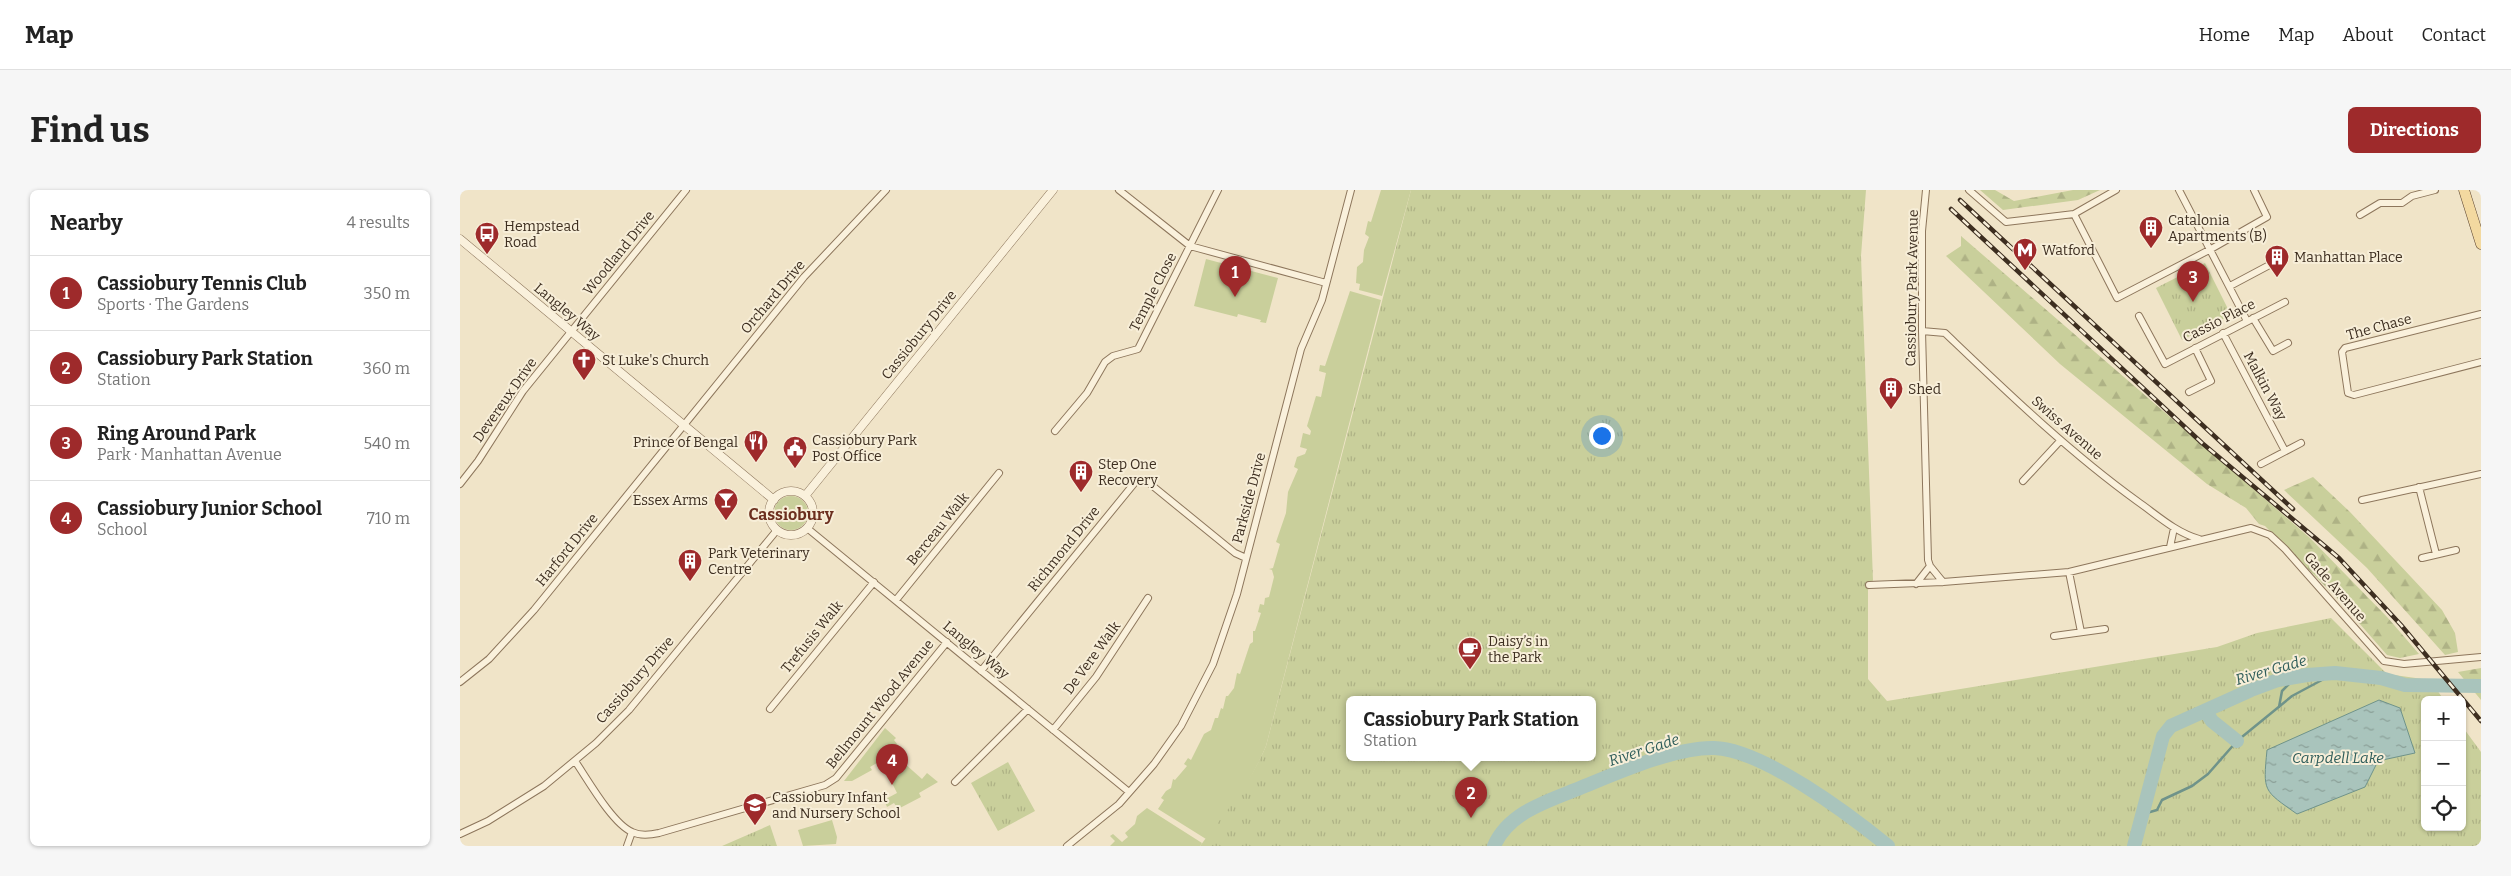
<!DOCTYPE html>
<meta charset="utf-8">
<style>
:root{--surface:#fff;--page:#f6f6f6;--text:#222;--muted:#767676;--line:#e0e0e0;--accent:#9e2a2b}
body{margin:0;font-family:Bitter,serif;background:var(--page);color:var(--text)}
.controls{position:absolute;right:15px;bottom:15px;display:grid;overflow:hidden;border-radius:8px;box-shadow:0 1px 4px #0004}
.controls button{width:45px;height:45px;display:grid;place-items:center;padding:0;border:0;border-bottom:1px solid var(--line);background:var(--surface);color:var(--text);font:25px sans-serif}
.you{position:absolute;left:1141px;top:245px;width:18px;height:18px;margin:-12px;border:4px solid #fff;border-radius:50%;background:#1a73e8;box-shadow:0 0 0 8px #1a73e833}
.badge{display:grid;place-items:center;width:32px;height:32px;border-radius:50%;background:var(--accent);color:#fff;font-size:16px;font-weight:700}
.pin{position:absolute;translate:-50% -41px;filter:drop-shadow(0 1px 2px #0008)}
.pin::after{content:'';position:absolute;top:26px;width:18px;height:15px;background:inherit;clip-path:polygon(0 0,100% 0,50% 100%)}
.popup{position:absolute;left:886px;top:506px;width:250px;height:65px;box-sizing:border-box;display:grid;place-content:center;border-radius:8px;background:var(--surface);filter:drop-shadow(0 1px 4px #0005);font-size:16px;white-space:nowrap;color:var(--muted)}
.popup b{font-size:19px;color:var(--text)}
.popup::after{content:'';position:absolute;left:50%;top:100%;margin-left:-10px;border:10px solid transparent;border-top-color:var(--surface)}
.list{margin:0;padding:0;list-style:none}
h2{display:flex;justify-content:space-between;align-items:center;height:65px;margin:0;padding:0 20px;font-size:21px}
h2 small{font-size:16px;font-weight:400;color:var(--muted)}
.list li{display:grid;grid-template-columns:32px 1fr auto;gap:15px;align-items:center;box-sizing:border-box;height:75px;padding:0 20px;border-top:1px solid var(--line)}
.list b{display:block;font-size:19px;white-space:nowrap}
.list p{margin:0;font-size:16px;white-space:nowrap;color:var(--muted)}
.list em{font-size:16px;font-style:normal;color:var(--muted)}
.icon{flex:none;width:28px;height:28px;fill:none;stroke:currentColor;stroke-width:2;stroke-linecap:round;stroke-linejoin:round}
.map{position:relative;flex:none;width:2021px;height:656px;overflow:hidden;border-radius:8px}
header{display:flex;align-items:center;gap:30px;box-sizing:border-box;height:70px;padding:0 25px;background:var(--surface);border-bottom:1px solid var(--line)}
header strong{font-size:24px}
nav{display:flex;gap:28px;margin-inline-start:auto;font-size:18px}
.intro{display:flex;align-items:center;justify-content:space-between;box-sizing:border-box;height:120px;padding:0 30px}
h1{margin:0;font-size:35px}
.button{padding:12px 22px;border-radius:8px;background:var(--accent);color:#fff;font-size:18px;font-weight:700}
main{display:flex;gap:30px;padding:0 30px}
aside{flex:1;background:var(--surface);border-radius:8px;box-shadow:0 1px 4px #0004}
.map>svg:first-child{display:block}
</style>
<header>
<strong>Map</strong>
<nav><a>Home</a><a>Map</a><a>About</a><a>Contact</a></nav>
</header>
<div class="intro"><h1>Find us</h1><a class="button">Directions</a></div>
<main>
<aside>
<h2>Nearby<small>4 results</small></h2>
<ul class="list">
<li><span class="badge">1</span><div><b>Cassiobury Tennis Club</b><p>Sports · The Gardens</p></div><em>350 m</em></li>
<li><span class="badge">2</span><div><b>Cassiobury Park Station</b><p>Station</p></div><em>360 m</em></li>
<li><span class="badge">3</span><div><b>Ring Around Park</b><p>Park · Manhattan Avenue</p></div><em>540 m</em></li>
<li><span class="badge">4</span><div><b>Cassiobury Junior School</b><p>School</p></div><em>710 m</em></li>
</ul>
</aside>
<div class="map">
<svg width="2021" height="656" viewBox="0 0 2021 656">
<defs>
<pattern id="forest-firs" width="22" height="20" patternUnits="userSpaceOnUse" patternTransform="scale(1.25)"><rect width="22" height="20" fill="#c9cf9b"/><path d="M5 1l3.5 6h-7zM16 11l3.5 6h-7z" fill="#aeb285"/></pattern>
<pattern id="park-tufts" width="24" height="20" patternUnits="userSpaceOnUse" patternTransform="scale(1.25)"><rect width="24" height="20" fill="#c9cf9b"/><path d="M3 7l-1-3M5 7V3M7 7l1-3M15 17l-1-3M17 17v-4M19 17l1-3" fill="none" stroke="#aeb285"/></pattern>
<pattern id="water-ripples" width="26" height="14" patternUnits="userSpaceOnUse" patternTransform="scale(1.25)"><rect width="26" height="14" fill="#a9c4bc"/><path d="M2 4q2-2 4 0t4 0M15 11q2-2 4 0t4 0" fill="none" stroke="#8ba098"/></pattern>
</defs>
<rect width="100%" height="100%" fill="#f0e4c8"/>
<!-- green -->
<path fill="#c9cf9b" d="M 921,0 L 951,0 L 922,106 L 899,100 L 900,94 L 896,93 L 897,77 L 903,72 L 904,60 L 909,47 L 905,44 L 908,31 L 911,32 Z
M 746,69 L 818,88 L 806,133 L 800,132 L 801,130 L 778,124 L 777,127 L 734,116 Z
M 890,101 L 921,110 L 806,556 C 792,590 770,621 746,649 L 698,619 L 704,610 L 701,608 L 706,601 L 711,598 L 713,589 L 715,590 L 727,576 L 724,574 L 728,568 L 731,570 L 744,544 L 751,540 L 755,528 L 758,528 L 761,518 L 763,519 L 766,506 L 768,506 L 774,498 L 777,483 L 780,484 L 790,454 L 793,452 L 793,441 L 795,441 L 801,423 L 798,422 L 800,414 L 804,415 L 805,408 L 809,407 L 814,387 L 812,380 L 809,379 L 813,378 L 820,354 L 816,352 L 826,323 L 828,302 L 838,279 L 834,277 L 837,267 L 845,264 L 847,259 L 840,257 L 843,243 L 850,245 L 851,241 L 847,236 L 856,206 L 861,207 L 866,183 L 859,181 L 860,175 L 865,176 Z
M314 323a17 17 0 1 1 34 0a17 17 0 1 1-34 0Z
M 425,538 L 436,548 L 434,550 L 441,559 L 410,577 L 412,580 L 392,591 L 384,591 Z
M 444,573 L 462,589 L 467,583 L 478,592 L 459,603 L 461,607 L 438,619 L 434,613 L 427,617 L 424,610 L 437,603 L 428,585 Z
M 687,618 L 742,653 L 740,656 L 650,656 L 655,651 L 650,646 L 653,644 L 662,652 L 668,647 L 665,643 L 675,634 L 677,626 Z
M 372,630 L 377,647 L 376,654 L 343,656 L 338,640 Z"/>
<!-- forest -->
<path fill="url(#forest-firs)" d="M 1520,0 L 1535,0 L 1554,11 L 1613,0 L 1640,0 L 1618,10 L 1543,20 Z
M 1501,46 L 1850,348 L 1928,428 L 1959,464 L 1940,468 L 1927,465 L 1878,409 L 1805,336 L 1799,334 L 1786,318 L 1747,294 L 1600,174 L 1486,66 L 1501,56 Z
M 1853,287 L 1890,322 L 1982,420 L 1995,443 L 1998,462 L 1985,465 L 1907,378 L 1824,300 Z
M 2021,478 L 2021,510 L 1998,482 Z"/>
<!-- park -->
<path fill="url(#park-tufts)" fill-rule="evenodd" d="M 951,0 L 1406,0 L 1401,66 L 1413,390 L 1408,400 L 1408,489 L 1427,511 L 1757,457 L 1797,443 L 1871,428 L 1927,484 L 1970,490 L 1984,510 L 1965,510 L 1965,637 L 2002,637 L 2002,536 L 2021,562 L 2021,656 L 740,656 C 764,624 790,594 806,556 ZM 890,509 L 1132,509 L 1132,567 L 890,567 Z
M 1745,73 L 1771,125 L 1722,150 L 1696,98 Z
M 548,572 L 575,621 L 538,641 L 511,593 Z
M 310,635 L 317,656 L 262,656 Z"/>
<!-- water -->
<path fill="url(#water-ripples)" stroke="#6f938a" d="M 1919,510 L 1940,518 L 1955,563 L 1918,571 L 1905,597 L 1837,624 C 1803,600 1803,602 1807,560 Z"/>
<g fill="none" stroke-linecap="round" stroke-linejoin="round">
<!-- stream -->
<path stroke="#6f938a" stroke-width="2.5" d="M 1819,517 L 1822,501 L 1836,487
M 1683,624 L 1697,620 L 1702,610 L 1732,596 L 1748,584 L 1777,551 L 1832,506 L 1875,483"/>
<!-- river -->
<path stroke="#a9c4bc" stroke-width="14" d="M 1746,522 L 1752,531 L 1777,551
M 1034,656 C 1049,622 1088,611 1120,598 C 1157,583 1215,557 1254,558 C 1302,559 1390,625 1428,656
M 1674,656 L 1703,546 L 1711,536 L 1791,500 L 1818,490 L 1847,485 L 1875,483 L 1921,488 L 1945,495 L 2021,496"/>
<defs>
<path id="minor" d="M 659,0 L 730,56 L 866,93
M 1466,0 L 1462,41 L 1462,141 L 1468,370 L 1470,376 L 1483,392
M 1509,0 L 1546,32 L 1614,24 L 1656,0
M 1719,0 L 1787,131
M 1614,24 L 1657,108 L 1751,59 L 1807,27 L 1794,0
M 1900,25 L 1920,13 L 1942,13 L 1952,6 L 1975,0
M 1770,96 L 1817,71
M 2021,124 L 1885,158 L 1882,162 L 1888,203 L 1894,205 L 2021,172
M 1679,126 L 1705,174 L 1825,112
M 1793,128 L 1813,161 L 1828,153
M 1462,141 L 1485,143 C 1547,202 1608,261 1677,311 C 1697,325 1715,342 1739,349
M 1763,143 L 1825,261
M 1729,202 L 1751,191 L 1735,158
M 595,241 L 627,203 L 645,172 L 653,166 L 678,159 L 758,0
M 1801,274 L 1841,253
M 1563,291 L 1600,251
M 0,294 L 18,271 L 63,201 L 226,0
M 1959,297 L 1976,364
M 1902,310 L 2021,284
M 347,338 L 669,602
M 1710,357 L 1714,338
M 1962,368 L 1996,360
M 1609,382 L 1621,442
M 1456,394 L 1470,376
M 1409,395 L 1483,392 L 1609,382 L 1791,338 L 1810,345 L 1825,359 L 1924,471 L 1944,474 L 2021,467
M 436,410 L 539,283
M 1594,446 L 1645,439
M 521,481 L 677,290 L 689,293 L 775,363 L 786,368
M 0,492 L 29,469 L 74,420 L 344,87 L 426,0
M 310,519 L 414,392
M 593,540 L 636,487 L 688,408
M 115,571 C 128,590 152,633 172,642 C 180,646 190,645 199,643 L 365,595 L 376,588 L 487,452
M 495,592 L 568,519
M 0,644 L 28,631 L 84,596 L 136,553 L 169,520 L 317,340
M 167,656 L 172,642
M 607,656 L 659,614 L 694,574 L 721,536 L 753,474 L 777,404 L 841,159 L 862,110 L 891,0"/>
<path id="tertiary" d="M 0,49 L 314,310
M309 323a22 22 0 1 1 44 0a22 22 0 1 1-44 0Z
M 345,306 L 593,0"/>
<path id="primary" d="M 2004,0 L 2021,54"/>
</defs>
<!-- minor casing -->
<use href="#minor" stroke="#8d765c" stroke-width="8"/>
<!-- tertiary casing -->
<use href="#tertiary" stroke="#8d765c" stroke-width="9"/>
<!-- primary casing -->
<use href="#primary" stroke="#5b4430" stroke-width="11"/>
<!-- minor -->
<use href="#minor" stroke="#faf1dc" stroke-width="6"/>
<!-- tertiary -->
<use href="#tertiary" stroke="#faf1dc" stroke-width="8"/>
<!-- primary -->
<use href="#primary" stroke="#f3d9a0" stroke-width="10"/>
<defs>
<path id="rail" d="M 1500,10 L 1833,319
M 1491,19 L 1742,253 L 1879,368 L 1941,435 L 2021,531"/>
</defs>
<!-- rail casing -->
<use href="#rail" stroke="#3d2e20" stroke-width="4.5"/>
<!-- rail -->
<use href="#rail" stroke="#f7eed8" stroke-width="2.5" stroke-dasharray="8" stroke-linecap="butt"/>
</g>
<!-- icons -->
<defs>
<symbol id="building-pin" viewBox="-11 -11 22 30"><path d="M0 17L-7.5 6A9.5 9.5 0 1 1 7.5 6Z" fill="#9e2a2b" stroke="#f7eed8"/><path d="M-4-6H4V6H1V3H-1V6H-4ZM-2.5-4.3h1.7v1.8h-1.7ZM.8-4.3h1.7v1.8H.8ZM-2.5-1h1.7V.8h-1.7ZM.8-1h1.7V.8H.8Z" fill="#fff"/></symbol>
<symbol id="bus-pin" viewBox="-11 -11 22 30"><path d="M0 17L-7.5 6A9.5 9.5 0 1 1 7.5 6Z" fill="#9e2a2b" stroke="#f7eed8"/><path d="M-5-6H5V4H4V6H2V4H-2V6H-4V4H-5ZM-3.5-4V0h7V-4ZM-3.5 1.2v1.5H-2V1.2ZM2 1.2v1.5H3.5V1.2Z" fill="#fff"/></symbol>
<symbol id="metro-pin" viewBox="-11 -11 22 30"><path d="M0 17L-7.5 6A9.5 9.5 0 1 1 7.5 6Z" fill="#9e2a2b" stroke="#f7eed8"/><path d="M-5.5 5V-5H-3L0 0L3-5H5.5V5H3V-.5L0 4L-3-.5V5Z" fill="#fff"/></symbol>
<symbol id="church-pin" viewBox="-11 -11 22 30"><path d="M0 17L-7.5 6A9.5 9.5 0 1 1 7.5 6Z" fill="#9e2a2b" stroke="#f7eed8"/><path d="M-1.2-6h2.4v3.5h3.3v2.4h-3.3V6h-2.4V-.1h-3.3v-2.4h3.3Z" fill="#fff"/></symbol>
<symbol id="restaurant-pin" viewBox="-11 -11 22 30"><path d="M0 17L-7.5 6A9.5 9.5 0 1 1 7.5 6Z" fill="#9e2a2b" stroke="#f7eed8"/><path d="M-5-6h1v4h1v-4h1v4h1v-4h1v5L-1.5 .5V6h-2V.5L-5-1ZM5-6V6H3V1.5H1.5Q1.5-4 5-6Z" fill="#fff"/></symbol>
<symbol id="civic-pin" viewBox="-11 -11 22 30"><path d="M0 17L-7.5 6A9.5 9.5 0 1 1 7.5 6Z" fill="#9e2a2b" stroke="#f7eed8"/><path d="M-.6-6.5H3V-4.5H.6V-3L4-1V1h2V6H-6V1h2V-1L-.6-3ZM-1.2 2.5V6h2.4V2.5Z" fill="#fff"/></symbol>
<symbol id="bar-pin" viewBox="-11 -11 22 30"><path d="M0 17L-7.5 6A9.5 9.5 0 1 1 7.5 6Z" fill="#9e2a2b" stroke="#f7eed8"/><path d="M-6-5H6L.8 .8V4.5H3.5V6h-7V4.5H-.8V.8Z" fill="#fff"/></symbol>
<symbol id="cafe-pin" viewBox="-11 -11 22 30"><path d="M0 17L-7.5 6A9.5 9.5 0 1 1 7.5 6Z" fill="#9e2a2b" stroke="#f7eed8"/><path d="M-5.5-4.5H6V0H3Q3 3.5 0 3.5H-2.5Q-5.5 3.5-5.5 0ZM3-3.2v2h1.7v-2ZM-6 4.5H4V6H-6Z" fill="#fff"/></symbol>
<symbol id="school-pin" viewBox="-11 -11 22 30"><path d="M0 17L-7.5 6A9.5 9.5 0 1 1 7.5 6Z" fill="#9e2a2b" stroke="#f7eed8"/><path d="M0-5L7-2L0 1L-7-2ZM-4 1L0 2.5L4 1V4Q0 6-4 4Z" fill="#fff"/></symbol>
</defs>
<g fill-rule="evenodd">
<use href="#building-pin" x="1677" y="24" width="28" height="38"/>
<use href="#bus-pin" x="13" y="30" width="28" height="38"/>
<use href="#metro-pin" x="1551" y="46" width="28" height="38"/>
<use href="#building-pin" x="1803" y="53" width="28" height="38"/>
<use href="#church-pin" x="110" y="156" width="28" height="38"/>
<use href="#building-pin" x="1417" y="185" width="28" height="38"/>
<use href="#restaurant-pin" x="282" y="238" width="28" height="38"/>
<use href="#civic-pin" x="321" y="244" width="28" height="38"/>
<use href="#building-pin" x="607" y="268" width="28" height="38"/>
<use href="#bar-pin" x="252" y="296" width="28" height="38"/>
<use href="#building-pin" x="216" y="357" width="28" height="38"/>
<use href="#cafe-pin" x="996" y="445" width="28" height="38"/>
<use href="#school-pin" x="281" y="601" width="28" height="38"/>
</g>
<g text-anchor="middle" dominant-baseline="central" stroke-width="4" stroke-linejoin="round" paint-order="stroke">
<!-- poi labels -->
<g font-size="14" fill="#3d2e20" stroke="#f7eed8" text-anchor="start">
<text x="1708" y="30">Catalonia<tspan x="1708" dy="16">Apartments (B)</tspan></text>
<text x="44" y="36">Hempstead<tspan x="44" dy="16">Road</tspan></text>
<text x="1582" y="60">Watford</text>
<text x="1834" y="67">Manhattan Place</text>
<text x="142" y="170">St Luke's Church</text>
<text x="1448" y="199">Shed</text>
<text x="352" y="250">Cassiobury Park<tspan x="352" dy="16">Post Office</tspan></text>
<text x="278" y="252" text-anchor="end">Prince of Bengal</text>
<text x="638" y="274">Step One<tspan x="638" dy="16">Recovery</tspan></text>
<text x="248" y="310" text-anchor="end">Essex Arms</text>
<text x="248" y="363">Park Veterinary<tspan x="248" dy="16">Centre</tspan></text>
<text x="1028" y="451">Daisy’s in<tspan x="1028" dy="16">the Park</tspan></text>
<text x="312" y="607">Cassiobury Infant<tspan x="312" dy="16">and Nursery School</tspan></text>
</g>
<!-- street labels -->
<g font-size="14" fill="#3d2e20" stroke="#f7eed8">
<text transform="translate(159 63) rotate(-51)">Woodland Drive</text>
<text transform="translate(1452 98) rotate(-89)">Cassiobury Park Avenue</text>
<text transform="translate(693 102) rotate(-63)">Temple Close</text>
<text transform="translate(313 107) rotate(-50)">Orchard Drive</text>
<text transform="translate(107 122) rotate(40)">Langley Way</text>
<text transform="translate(1759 131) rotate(-27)">Cassio Place</text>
<text transform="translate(1919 137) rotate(-15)">The Chase</text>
<text transform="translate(459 145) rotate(-51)">Cassiobury Drive</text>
<text transform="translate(1805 196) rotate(62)">Malkin Way</text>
<text transform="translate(45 210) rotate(-55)">Devereux Drive</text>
<text transform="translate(1607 238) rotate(41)">Swiss Avenue</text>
<text transform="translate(789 308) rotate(-75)">Parkside Drive</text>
<text transform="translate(478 339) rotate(-51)">Berceau Walk</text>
<text transform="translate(604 359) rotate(-51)">Richmond Drive</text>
<text transform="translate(107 360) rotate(-51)">Harford Drive</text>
<text transform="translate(1875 397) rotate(49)">Gade Avenue</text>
<text transform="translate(352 447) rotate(-51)">Trefusis Walk</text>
<text transform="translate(516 460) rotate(40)">Langley Way</text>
<text transform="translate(632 468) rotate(-54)">De Vere Walk</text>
<text transform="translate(175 490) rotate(-49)">Cassiobury Drive</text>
<text transform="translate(420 514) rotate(-51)">Bellmount Wood Avenue</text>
</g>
<!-- water labels -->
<g font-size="15" font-style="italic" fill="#2f5d5a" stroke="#f7eed8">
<text transform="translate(1811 480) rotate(-16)">River Gade</text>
<text transform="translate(1184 560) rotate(-18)">River Gade</text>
<text x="1878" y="568">Carpdell Lake</text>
</g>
<!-- quarter labels -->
<g font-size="16" font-weight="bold" fill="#6b2e1e" stroke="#f7eed8">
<text x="331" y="324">Cassiobury</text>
</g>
</g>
</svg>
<div class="controls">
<button>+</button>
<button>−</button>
<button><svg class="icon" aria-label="locate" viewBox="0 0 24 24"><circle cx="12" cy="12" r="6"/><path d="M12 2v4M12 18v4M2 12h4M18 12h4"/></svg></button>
</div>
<div class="you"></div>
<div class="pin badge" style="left:775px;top:107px">1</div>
<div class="pin badge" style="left:1011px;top:628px">2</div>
<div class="popup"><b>Cassiobury Park Station</b>Station</div>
<div class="pin badge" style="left:1733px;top:112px">3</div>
<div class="pin badge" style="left:432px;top:595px">4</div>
</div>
</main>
